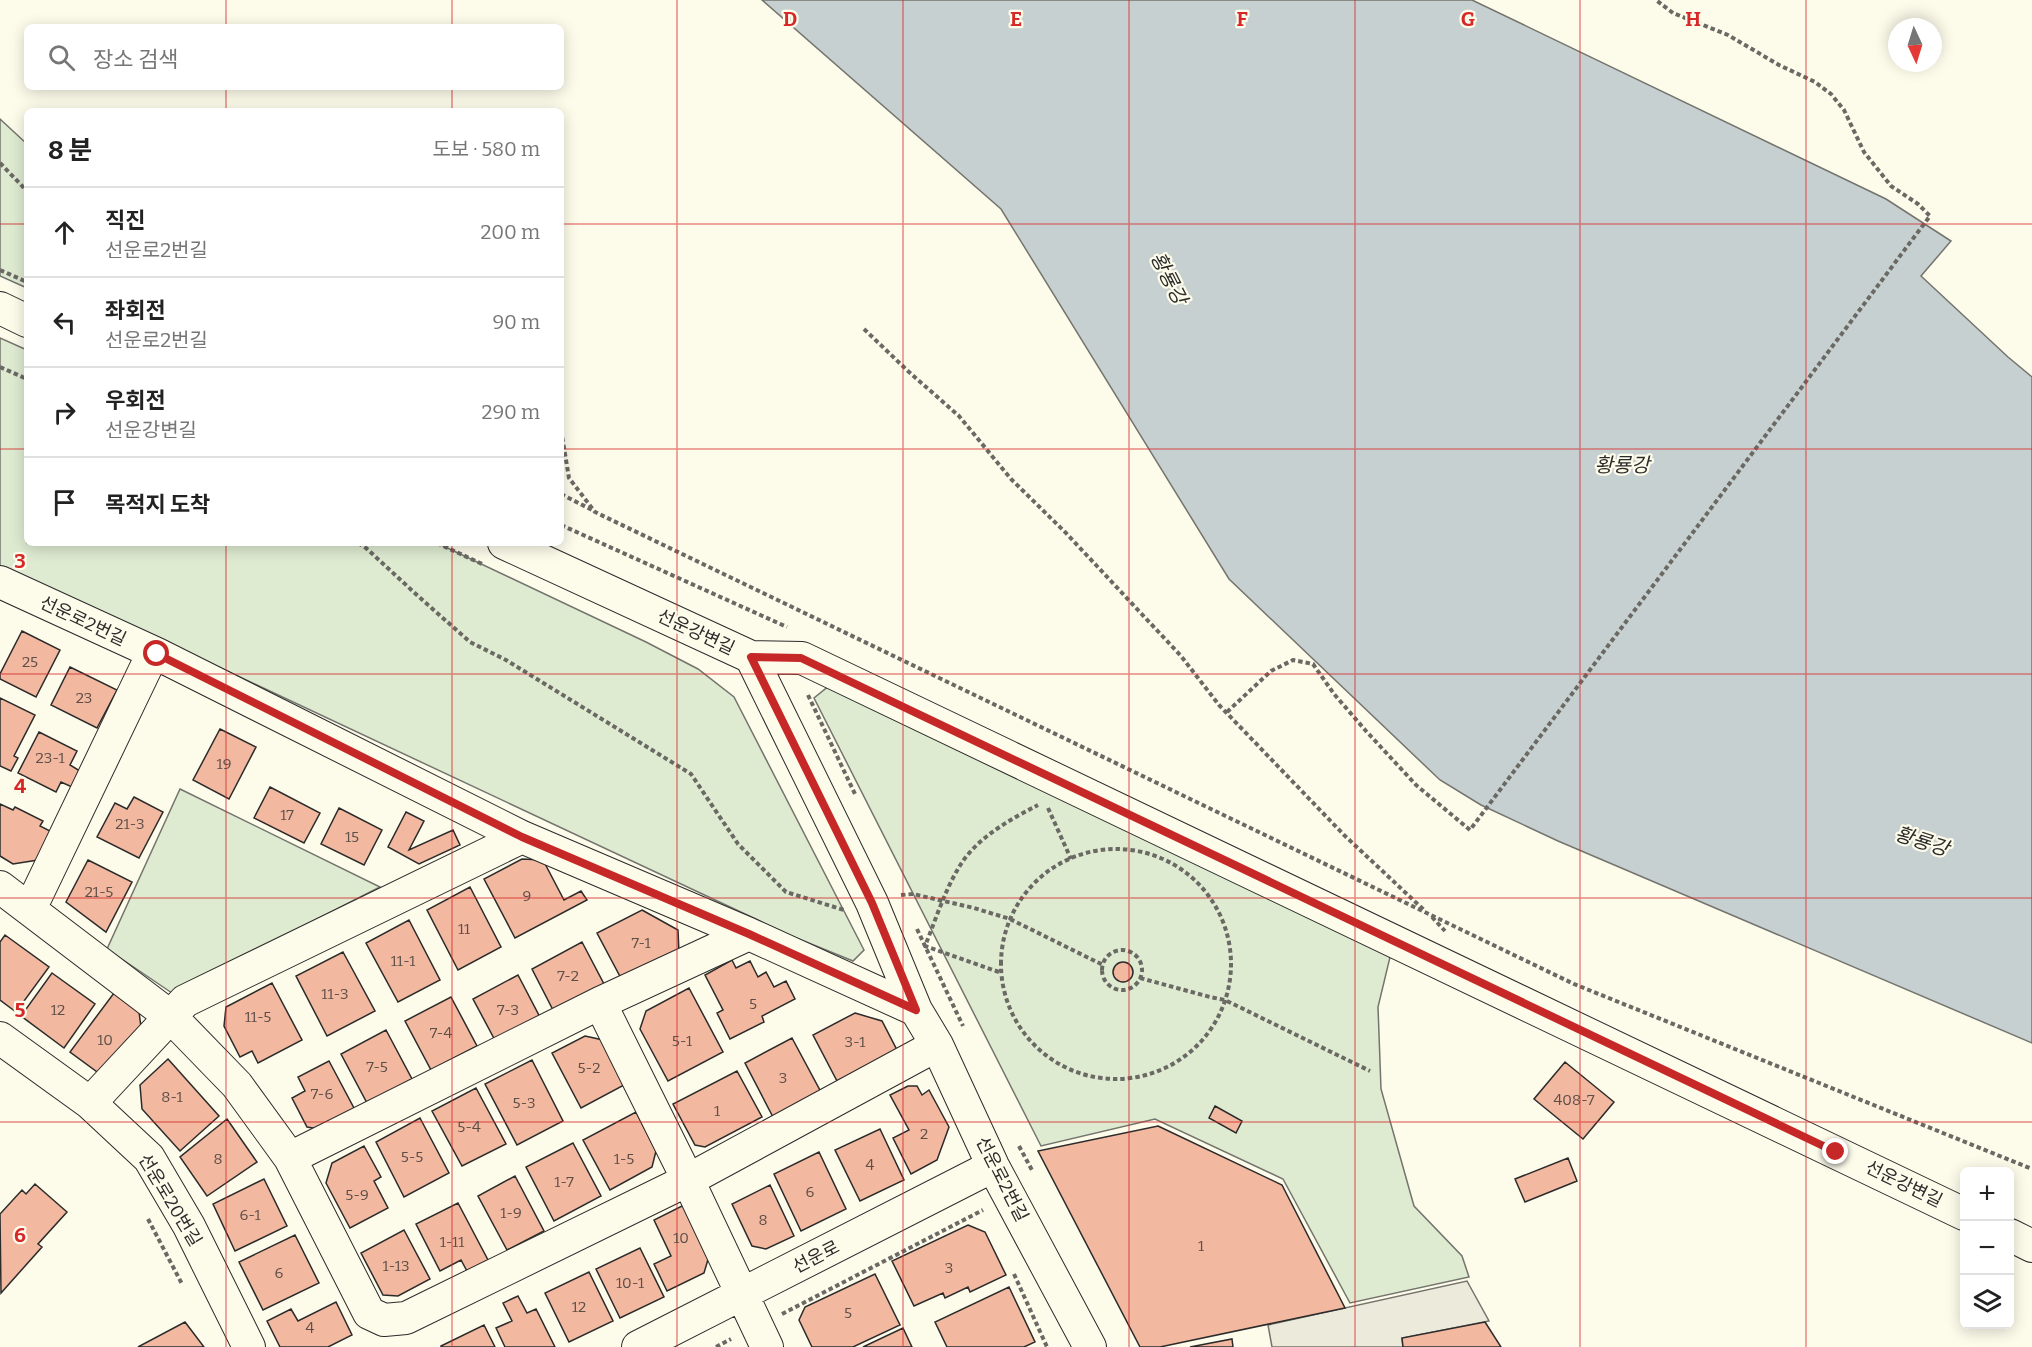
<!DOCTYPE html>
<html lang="ko">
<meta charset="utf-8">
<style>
:root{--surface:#fff;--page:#f6f6f6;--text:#222;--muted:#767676;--line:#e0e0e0}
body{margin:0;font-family:Bitter,"Noto Sans KR",serif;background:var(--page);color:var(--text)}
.controls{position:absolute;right:18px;bottom:18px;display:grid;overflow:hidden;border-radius:9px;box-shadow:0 3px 15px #0003}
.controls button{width:54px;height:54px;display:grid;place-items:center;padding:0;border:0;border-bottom:2px solid var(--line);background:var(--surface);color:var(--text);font:30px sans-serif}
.compass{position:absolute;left:1888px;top:18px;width:54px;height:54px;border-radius:50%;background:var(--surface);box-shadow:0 3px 15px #0003;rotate:176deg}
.stop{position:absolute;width:18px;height:18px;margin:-14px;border:4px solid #c62828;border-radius:50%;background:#fff}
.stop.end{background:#c62828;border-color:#fff;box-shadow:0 2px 6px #0008}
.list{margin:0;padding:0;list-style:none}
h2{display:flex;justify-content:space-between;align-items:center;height:78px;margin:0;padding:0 24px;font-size:26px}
h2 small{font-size:20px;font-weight:400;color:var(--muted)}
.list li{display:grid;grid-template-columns:39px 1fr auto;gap:18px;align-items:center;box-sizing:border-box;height:90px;padding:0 24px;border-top:2px solid var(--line)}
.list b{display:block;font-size:22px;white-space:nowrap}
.list p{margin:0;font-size:20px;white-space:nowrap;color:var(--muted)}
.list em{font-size:20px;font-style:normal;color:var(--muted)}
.icon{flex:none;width:33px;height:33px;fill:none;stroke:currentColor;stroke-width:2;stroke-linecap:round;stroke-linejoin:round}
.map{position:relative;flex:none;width:2032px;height:1347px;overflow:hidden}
.search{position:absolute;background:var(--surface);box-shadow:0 3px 15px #0003;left:24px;top:24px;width:540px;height:66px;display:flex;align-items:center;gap:15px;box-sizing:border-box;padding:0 21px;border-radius:9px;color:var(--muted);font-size:22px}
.panel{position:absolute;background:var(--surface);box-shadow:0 3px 15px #0003;left:24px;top:108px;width:540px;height:438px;border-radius:9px}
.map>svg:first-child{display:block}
</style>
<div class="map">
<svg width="2032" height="1347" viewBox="0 0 2032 1347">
<rect width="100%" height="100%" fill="#fdfbea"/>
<!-- green -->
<path fill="#deebd1" stroke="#74746e" stroke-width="1.5" d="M 0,119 L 27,144 L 27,288 L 0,276 Z
M 0,338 L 27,350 L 27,543 L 437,543 L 646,642 L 698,669 L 734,697 L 864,950 L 853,961 L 794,937 L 195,656 L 0,567 Z
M 829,686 L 1391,953 L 1378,1007 L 1381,1089 L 1414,1206 L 1462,1256 L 1469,1277 L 1350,1303 L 1283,1179 L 1155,1119 L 1041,1146 L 814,698 Z
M 180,789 L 380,887 L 172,993 L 107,949 Z"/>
<!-- parking -->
<path fill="#eceadb" stroke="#74746e" stroke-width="1.5" d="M 1467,1281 L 1489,1321 L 1402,1338 L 1403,1347 L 1272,1347 L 1268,1325 Z"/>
<!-- water -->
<path fill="#c7d0d0" stroke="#74746e" stroke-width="1.5" d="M 762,0 L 1472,0 L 1886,199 L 1951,241 L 1921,276 L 2008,357 L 2032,377 L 2032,1043 L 1558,841 L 1481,805 L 1440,780 L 1229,579 L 1001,209 Z"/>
<!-- building -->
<path fill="#f2b8a0" stroke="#2b2b2b" stroke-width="1.5" d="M 22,631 L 60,650 L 36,697 L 0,679 L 0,674 Z
M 70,667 L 117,690 L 97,728 L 51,705 Z
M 0,698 L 35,715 L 14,756 L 18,758 L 11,771 L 0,766 Z
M 220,729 L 256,747 L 229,799 L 193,780 Z
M 39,732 L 77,751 L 70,765 L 80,771 L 72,787 L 61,782 L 56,792 L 18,773 Z
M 270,787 L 320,813 L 304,843 L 254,818 Z
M 134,797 L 163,812 L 139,858 L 97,837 L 115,803 L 127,809 Z
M 0,804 L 13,810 L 15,807 L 43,821 L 40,826 L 52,832 L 38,860 L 13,864 L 0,856 Z
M 339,808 L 382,830 L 364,865 L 321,844 Z
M 406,812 L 424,821 L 409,850 L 453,830 L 460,845 L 419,864 L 388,847 Z
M 522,859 L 543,860 L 564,900 L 581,891 L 587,900 L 515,938 L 484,879 Z
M 88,860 L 132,882 L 106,932 L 66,902 Z
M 470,887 L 501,947 L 458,970 L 427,910 Z
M 642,910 L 678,930 L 679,953 L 623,982 L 597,933 Z
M 409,920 L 440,980 L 398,1002 L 366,943 Z
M 5,935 L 49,967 L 16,1012 L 0,1000 L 0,942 Z
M 582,942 L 604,984 L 553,1010 L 532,969 Z
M 343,952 L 375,1011 L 327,1036 L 296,976 Z
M 732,960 L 736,968 L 750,961 L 758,977 L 766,972 L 774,987 L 786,981 L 795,999 L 762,1016 L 764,1022 L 730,1039 L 717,1013 L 723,1010 L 705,975 Z
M1113 972a10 10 0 1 1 20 0a10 10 0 1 1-20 0Z
M 52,973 L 95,1004 L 64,1048 L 21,1016 Z
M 518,975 L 542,1021 L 497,1044 L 473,999 Z
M 272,983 L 302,1040 L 258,1063 L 252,1051 L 240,1057 L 224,1026 L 226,1007 Z
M 689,988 L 723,1052 L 668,1081 L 640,1029 L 646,1011 Z
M 114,993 L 139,1012 L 141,1027 L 104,1077 L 70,1052 Z
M 451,997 L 477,1046 L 431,1070 L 405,1021 Z
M 855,1013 L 882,1021 L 897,1050 L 837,1081 L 813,1035 Z
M 386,1030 L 412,1079 L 367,1103 L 341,1054 Z
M 585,1036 L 603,1040 L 626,1084 L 581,1108 L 552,1053 Z
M 792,1038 L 822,1094 L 774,1119 L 745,1063 Z
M 168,1059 L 219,1116 L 180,1151 L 142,1109 L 140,1085 Z
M 532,1060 L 563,1121 L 517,1145 L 485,1084 Z
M 329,1061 L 355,1110 L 319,1129 L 307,1127 L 292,1098 L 305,1091 L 298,1077 Z
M 1565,1062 L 1614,1102 L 1583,1139 L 1534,1099 Z
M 737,1071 L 762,1117 L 705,1147 L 695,1145 L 673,1104 Z
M 908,1086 L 917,1086 L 922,1095 L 929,1090 L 949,1127 L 937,1160 L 911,1174 L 893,1138 L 909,1130 L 890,1095 Z
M 476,1088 L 506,1144 L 462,1166 L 432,1111 Z
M 1215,1106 L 1242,1121 L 1236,1133 L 1209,1118 Z
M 636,1112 L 656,1151 L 652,1167 L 610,1190 L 583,1140 Z
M 420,1118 L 449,1173 L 404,1197 L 376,1142 Z
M 227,1119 L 257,1162 L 207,1196 L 180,1157 Z
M 1158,1126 L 1282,1185 L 1345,1308 L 1160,1347 L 1140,1347 L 1038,1151 Z
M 880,1129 L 904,1180 L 860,1201 L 835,1150 Z
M 573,1143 L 601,1196 L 554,1221 L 526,1167 Z
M 364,1146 L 381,1177 L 374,1181 L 388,1208 L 350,1228 L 326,1183 L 332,1163 Z
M 819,1152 L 846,1209 L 801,1231 L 774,1174 Z
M 1568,1158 L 1577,1181 L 1525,1202 L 1515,1179 Z
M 515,1176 L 544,1231 L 507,1250 L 478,1196 Z
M 264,1179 L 287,1226 L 235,1251 L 213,1204 Z
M 35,1184 L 67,1212 L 38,1244 L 42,1247 L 1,1293 L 0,1214 L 22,1190 L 26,1194 Z
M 770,1185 L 794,1236 L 766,1249 L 752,1246 L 732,1204 Z
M 458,1203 L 488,1260 L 467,1271 L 461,1260 L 440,1271 L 416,1224 Z
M 684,1205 L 709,1256 L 704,1273 L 667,1291 L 654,1264 L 671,1256 L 654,1220 Z
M 968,1225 L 985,1232 L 1006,1275 L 970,1292 L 968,1287 L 945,1298 L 943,1293 L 914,1306 L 892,1261 Z
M 404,1230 L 430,1279 L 398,1296 L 383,1295 L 361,1253 Z
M 295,1235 L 319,1283 L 263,1310 L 239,1262 Z
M 640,1248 L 664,1297 L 620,1318 L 596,1269 Z
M 589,1272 L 613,1321 L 569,1342 L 545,1293 Z
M 875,1274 L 900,1325 L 853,1347 L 812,1347 L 799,1320 L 805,1307 Z
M 1009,1287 L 1035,1342 L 1024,1347 L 947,1347 L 935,1322 Z
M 518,1296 L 527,1313 L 536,1309 L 555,1347 L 505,1347 L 496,1328 L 512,1321 L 503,1303 Z
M 336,1302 L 352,1335 L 328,1347 L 280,1347 L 267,1321 L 291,1309 L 298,1321 Z
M 185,1322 L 204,1347 L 138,1347 Z
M 1485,1322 L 1501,1347 L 1403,1347 L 1402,1338 Z
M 484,1325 L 495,1347 L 441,1347 L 441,1346 Z
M 903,1328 L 912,1347 L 863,1347 Z
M 1232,1339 L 1233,1347 L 1190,1347 Z"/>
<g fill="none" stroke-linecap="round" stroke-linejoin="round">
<defs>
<path id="minor" d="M 0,308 L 27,321
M 504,543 L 751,657 L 802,658 L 1964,1214
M 0,582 L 157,654 L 522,837 L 749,934 L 916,1010
M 751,657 L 872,903 L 916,1010 L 937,1045 L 993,1166 L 1090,1347
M 0,887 L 171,1017 L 237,1085 L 290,1158 L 369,1313 L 384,1320 L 406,1318 L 688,1180 L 937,1045
M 30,909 L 153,653
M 600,1003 L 688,1180 L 767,1347
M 0,1038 L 90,1103 L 149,1158 L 189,1226 L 249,1347
M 90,1103 L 185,1001 L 522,837
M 290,1158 L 600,1003 L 749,934
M 2010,1235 L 2032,1246
M 638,1347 L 993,1166"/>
</defs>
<!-- minor casing -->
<use href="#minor" stroke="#2b2b2b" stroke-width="34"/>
<!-- path -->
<path stroke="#6a6964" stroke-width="4" stroke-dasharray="4.5 3" stroke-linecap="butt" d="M 0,163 L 27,191
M 0,270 L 27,282
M 864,329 L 909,372 L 959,416 L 1011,479 L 1066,533 L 1181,656 L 1219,705 L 1344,835 L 1424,910
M 0,367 L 27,379
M 561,430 L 569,478 L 595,512 L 1574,984 L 2032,1169
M 561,494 L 592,510
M 561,525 L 787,627
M 358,543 L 366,548 L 418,596 L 470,642 L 506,660 L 691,774 L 738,844 L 786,892 L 844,910
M 437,543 L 482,564
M 808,695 L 855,794
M 1227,712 L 1271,671 L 1293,660 L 1313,664 L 1334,694 L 1366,731 L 1416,785 L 1470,830 L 1930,216 L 1918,204 L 1891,186 L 1864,152 L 1844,110 L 1831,94 L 1815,82 L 1779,65 L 1728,35 L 1673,13 L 1656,0
M 1048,808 L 1071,859
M1001 964a115 115 0 1 1 230 0a115 115 0 1 1-230 0Z
M 901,895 L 913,894 L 974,908 L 1010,919 L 1103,965
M 1432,917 L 1445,931
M 917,929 L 963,1026
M1102 970a20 20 0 1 1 40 0a20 20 0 1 1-40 0Z
M 999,972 L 925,946 C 936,919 945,889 961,864 C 978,837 1011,819 1038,805
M 1140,978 L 1210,997 L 1225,1000 L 1370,1071
M 1019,1146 L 1033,1172
M 148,1219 L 182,1284
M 1014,1274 L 1047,1347
M 782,1314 L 983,1210
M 716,1347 L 731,1339"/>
<!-- minor -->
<use href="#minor" stroke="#fdfbea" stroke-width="32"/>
</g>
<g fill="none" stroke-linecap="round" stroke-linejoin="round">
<!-- route -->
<path stroke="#c62828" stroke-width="8" d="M 157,654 L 522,837 L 749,934 L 916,1010 L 872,903 L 751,657 L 801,658 L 1836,1152"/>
</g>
<!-- grid -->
<path fill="none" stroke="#d62828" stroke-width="1.5" stroke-opacity="0.55" d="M 226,0 L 226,27M 452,0 L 452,27M 677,0 L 677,1347M 903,0 L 903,1347M 1129,0 L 1129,1347M 1355,0 L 1355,1347M 1580,0 L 1580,1347M 1806,0 L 1806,1347M 226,87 L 226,111M 452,87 L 452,111M 0,224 L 27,224M 561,224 L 2032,224M 0,449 L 27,449M 561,449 L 2032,449M 226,543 L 226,1347M 452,543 L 452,1347M 0,674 L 2032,674M 0,898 L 2032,898M 0,1122 L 2032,1122"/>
<g text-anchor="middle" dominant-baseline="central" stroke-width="4.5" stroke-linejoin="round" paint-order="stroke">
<!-- number labels -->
<g font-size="15" fill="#5d4e48">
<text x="30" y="662">25</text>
<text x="84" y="698">23</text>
<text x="50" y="758">23-1</text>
<text x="224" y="764">19</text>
<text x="287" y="815">17</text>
<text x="130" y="824">21-3</text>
<text x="352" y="837">15</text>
<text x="99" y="892">21-5</text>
<text x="527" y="896">9</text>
<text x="464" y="929">11</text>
<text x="641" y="943">7-1</text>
<text x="403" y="961">11-1</text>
<text x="568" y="976">7-2</text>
<text x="335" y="994">11-3</text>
<text x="753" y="1004">5</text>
<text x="58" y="1010">12</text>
<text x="508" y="1010">7-3</text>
<text x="258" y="1017">11-5</text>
<text x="441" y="1033">7-4</text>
<text x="105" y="1040">10</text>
<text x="682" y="1041">5-1</text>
<text x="855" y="1042">3-1</text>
<text x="377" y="1067">7-5</text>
<text x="589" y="1068">5-2</text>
<text x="783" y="1078">3</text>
<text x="322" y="1094">7-6</text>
<text x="172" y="1097">8-1</text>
<text x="1574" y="1100">408-7</text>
<text x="524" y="1103">5-3</text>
<text x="717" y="1111">1</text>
<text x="469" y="1127">5-4</text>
<text x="924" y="1134">2</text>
<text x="412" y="1157">5-5</text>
<text x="218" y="1159">8</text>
<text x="624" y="1159">1-5</text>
<text x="870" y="1165">4</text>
<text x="564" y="1182">1-7</text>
<text x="810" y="1192">6</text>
<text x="357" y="1195">5-9</text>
<text x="511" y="1213">1-9</text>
<text x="250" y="1215">6-1</text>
<text x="763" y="1220">8</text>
<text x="681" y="1238">10</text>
<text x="452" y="1242">1-11</text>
<text x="1201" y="1246">1</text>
<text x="396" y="1266">1-13</text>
<text x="949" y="1268">3</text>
<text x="279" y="1273">6</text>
<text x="630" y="1283">10-1</text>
<text x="579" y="1307">12</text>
<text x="848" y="1313">5</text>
<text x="310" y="1328">4</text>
</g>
<!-- street labels -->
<g font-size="18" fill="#2b2b2b" stroke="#fdfbea">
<text transform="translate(83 621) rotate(25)">선운로2번길</text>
<text transform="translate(696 632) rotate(25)">선운강변길</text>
<text transform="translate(1002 1179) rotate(63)">선운로2번길</text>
<text transform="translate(1904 1184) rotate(26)">선운강변길</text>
<text transform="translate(170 1200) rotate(59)">선운로20번길</text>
<text transform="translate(816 1257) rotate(-27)">선운로</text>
</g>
<!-- water labels -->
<g font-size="20" font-style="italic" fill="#2b2b2b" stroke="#fdfbea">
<text transform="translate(1169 278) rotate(63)">황룡강</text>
<text x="1622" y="465">황룡강</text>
<text transform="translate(1922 841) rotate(18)">황룡강</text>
</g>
</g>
<g font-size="20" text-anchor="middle" font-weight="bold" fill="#d62828" stroke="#fdfbea" stroke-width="4.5" stroke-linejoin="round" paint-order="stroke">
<text x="790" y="26">D</text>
<text x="1016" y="26">E</text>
<text x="1242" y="26">F</text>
<text x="1468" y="26">G</text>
<text x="1693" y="26">H</text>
<text x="20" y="568">3</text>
<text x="20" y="793">4</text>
<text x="20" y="1017">5</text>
<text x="20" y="1242">6</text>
</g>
</svg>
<div class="controls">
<button>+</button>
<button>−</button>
<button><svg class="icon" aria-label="layers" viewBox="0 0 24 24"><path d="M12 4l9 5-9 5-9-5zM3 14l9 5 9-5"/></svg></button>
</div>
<svg class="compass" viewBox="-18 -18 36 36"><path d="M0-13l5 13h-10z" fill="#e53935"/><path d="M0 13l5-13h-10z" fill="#767676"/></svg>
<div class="stop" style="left:157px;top:654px"></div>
<div class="stop end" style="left:1836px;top:1152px"></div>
<div class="search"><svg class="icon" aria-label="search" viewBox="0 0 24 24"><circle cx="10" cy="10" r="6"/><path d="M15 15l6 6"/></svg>장소 검색</div>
<section class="panel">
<h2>8 분<small>도보 · 580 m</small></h2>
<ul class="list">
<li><svg class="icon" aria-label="ahead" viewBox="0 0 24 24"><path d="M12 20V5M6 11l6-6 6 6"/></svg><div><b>직진</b><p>선운로2번길</p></div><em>200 m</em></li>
<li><svg class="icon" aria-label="left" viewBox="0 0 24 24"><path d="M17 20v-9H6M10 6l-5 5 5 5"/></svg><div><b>좌회전</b><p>선운로2번길</p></div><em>90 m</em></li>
<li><svg class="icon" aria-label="right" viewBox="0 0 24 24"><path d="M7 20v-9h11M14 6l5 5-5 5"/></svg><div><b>우회전</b><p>선운강변길</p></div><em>290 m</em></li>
<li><svg class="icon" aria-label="arrive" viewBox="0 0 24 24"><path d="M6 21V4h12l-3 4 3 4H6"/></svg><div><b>목적지 도착</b></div></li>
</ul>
</section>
</div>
